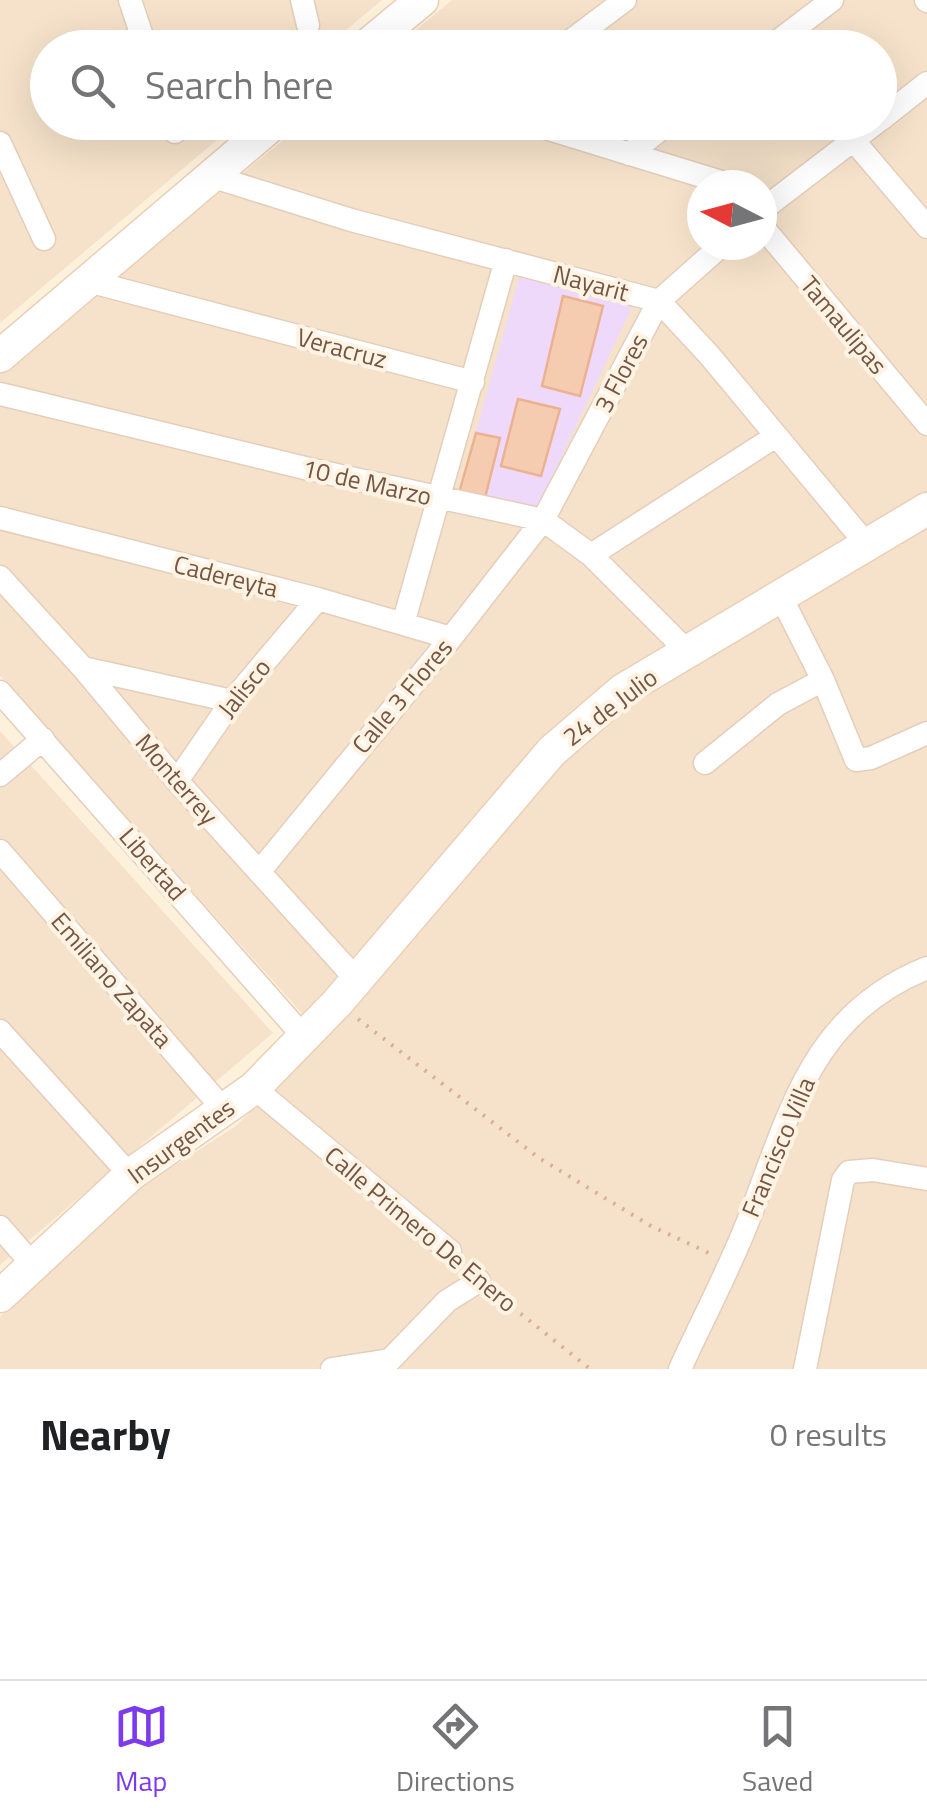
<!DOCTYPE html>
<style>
:root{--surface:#fff;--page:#f2f2f2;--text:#202124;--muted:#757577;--line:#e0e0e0;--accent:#7c3aed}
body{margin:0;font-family:"Titillium Web",sans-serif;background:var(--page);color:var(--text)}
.compass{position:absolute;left:687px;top:170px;width:90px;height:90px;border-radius:50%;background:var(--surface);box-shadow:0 10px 40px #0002;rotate:276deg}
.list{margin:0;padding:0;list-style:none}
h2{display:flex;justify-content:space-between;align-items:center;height:130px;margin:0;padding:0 40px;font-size:42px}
h2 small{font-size:32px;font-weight:400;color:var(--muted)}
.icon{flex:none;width:55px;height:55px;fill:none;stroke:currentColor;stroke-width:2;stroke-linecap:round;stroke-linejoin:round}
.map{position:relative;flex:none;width:927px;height:1369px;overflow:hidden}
.search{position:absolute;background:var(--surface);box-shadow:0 10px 40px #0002;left:30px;right:30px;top:30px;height:110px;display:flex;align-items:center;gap:25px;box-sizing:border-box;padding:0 35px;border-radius:55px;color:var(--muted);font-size:38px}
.sheet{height:310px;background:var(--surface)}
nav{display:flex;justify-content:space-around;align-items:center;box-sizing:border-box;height:140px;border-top:2px solid var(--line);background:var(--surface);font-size:28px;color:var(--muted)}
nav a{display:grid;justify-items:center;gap:5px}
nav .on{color:var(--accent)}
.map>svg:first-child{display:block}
</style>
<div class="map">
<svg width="927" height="1369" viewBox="0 0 927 1369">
<rect width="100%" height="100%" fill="#fef1dc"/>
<!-- residential -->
<path fill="#f6e2ca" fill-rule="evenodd" d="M 0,0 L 382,0 L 326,47 L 48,48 L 48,122 L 237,123 L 0,323 Z
M 452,0 L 927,0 L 927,1369 L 0,1369 L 0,1317 L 119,1201 L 236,1126 L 324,1038 L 0,676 L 0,373 L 304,123 L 880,122 L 880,48 L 395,47 ZM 702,185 L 762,185 L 762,245 L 702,245 Z
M 0,731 L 273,1033 L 0,1265 Z"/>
<!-- education -->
<path fill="#eed9fa" d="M 520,274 L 633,305 L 537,509 L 459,493 Z"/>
<!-- building -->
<path fill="#f6ccb1" stroke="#eab290" stroke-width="2.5" d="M 563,296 L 603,306 L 580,396 L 542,386 Z
M 518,399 L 560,409 L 541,476 L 501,466 Z
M 476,433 L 500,438 L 485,498 L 459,493 Z"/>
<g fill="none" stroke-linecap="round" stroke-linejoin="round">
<defs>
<path id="street" d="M 130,0 L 146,48
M 302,0 L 308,25
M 926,0 L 927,1
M 561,48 L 625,0
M 769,48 L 832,0
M 880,120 L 927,83
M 172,122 L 175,132
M 526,122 L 731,185
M 854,141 L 927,227
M 0,143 L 44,239
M 629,154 L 670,122
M 214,177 L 351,220 L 659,301 L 710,356 L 868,546
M 762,210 L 877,122
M 762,226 L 927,424
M 88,281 L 473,382
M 0,394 L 309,469 L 543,520 L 591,555 L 688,652
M 0,518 L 318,599 L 451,638
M 591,555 L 776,436
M 0,577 L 83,668 L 177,781 L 356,979
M 781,597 L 823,680 L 856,760 L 871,758 L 927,733
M 403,624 L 506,260
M 83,668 L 232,701
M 0,692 L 304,1037
M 705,763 L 778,704 L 823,680
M 0,775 L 43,739
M 177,781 L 232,701 L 318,599
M 0,851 L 224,1110
M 259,872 L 451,638 L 543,520 L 659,301 L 722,245
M 0,1031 L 130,1175
M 254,1088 L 450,1251
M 0,1227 L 33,1265
M 332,1369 L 390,1360 L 447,1301 L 479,1281
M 680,1369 C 704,1316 733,1263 753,1208 C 792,1105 816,1012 927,968
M 805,1369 L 843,1180 L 849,1172 L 873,1170 L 927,1179"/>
<path id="secondary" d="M 364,48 L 422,0
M 0,356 L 275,122
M 0,1296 L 130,1175 L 254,1088 L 337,1003 L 552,751 L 623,690 L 927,509"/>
</defs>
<!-- street casing -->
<use href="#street" stroke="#e4cebb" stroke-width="25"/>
<!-- secondary casing -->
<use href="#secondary" stroke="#eacfb7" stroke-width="35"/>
<!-- path -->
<path stroke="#dab095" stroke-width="4" stroke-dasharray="2.5 8" stroke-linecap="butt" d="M 358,1019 L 539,1158 L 651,1226 L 711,1254
M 496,1294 L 590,1369"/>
<!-- street -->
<use href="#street" stroke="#fff" stroke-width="22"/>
<!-- secondary -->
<use href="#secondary" stroke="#fff" stroke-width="32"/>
</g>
<g text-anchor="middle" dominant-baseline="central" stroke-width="8" stroke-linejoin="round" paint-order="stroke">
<!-- street labels -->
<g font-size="25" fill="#755543" stroke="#fff4e4">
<text transform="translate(591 283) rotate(15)">Nayarit</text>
<text transform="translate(844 325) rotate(50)">Tamaulipas</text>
<text transform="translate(342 348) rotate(15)">Veracruz</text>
<text transform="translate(621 373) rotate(-62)">3 Flores</text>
<text transform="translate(367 482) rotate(13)">10 de Marzo</text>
<text transform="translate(226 576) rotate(14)">Cadereyta</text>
<text transform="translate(244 688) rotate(-51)">Jalisco</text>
<text transform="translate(402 696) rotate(-50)">Calle 3 Flores</text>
<text transform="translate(610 707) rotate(-37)">24 de Julio</text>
<text transform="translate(177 779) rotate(49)">Monterrey</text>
<text transform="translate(153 864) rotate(49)">Libertad</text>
<text transform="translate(112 980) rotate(49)">Emiliano Zapata</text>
<text transform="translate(181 1141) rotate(-36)">Insurgentes</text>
<text transform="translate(778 1147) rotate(-67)">Francisco Villa</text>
<text transform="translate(421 1229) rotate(40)">Calle Primero De Enero</text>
</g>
</g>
</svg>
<svg class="compass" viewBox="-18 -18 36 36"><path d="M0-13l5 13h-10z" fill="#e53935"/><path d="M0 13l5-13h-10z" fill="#757577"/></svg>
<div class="search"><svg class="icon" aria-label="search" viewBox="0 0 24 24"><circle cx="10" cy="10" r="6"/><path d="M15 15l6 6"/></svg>Search here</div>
</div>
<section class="sheet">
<h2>Nearby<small>0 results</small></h2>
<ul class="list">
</ul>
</section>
<nav>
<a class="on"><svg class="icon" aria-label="map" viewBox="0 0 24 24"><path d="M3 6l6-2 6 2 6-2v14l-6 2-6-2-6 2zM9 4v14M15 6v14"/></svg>Map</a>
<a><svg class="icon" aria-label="directions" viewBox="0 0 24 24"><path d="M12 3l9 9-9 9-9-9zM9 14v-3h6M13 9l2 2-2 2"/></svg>Directions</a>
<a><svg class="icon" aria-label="saved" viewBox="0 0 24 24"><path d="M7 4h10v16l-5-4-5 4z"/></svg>Saved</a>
</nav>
